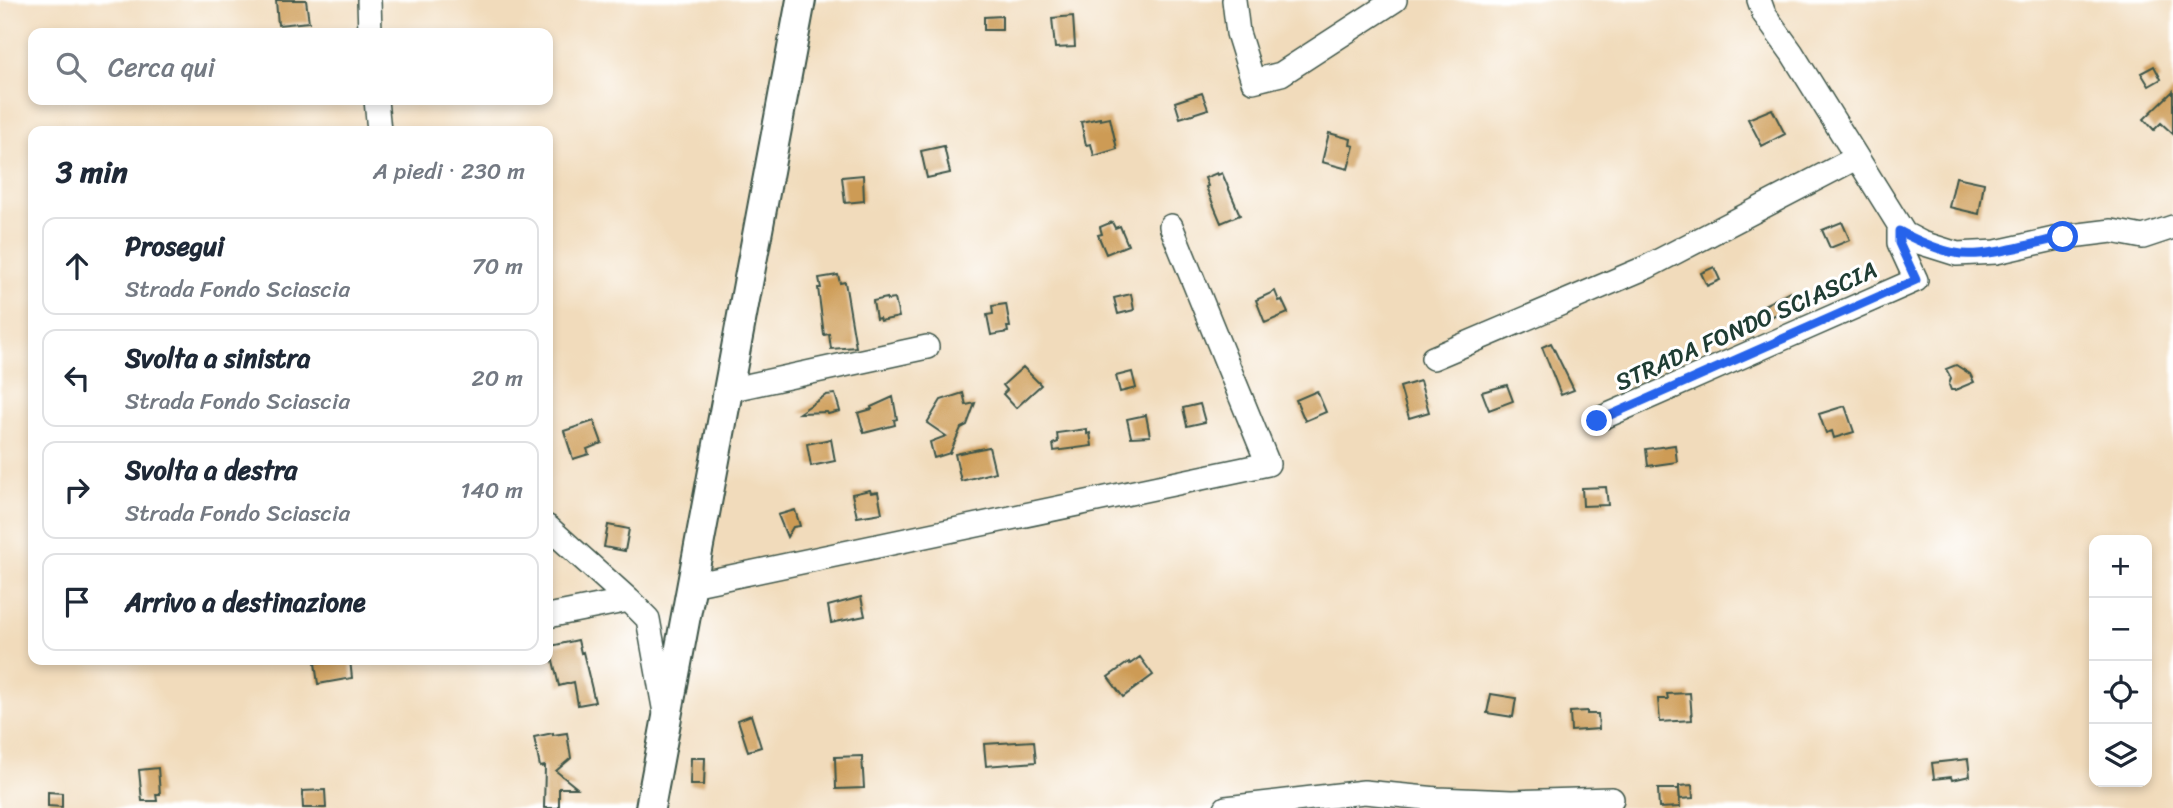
<!DOCTYPE html>
<html lang="it">
<meta charset="utf-8">
<style>
:root{--surface:#fff;--page:#f6f6f7;--text:#1f2937;--muted:#747a83;--line:#e0e1e3}
body{margin:0;font-family:Sriracha,sans-serif;background:var(--page);color:var(--text)}
.controls{position:absolute;right:21px;bottom:21px;display:grid;overflow:hidden;border-radius:14px;box-shadow:0 4px 10px #0003}
.controls button{width:63px;height:63px;display:grid;place-items:center;padding:0;border:0;border-bottom:2px solid var(--line);background:var(--surface);color:var(--text);font:35px sans-serif}
.stop{position:absolute;width:21px;height:21px;margin:-16px;border:5px solid #2563eb;border-radius:50%;background:#fff}
.stop.end{background:#2563eb;border-color:#fff;box-shadow:0 2px 7px #0008}
.list{margin:0;padding:0;list-style:none}
h2{display:flex;justify-content:space-between;align-items:center;height:91px;margin:0;padding:0 28px;font-size:30px}
h2 small{font-size:23px;font-weight:400;color:var(--muted)}
.list li{display:grid;grid-template-columns:46px 1fr auto;gap:21px;align-items:center;box-sizing:border-box;height:98px;margin:0 14px 14px;padding:0 14px;border:2px solid var(--line);border-radius:14px}
.list b{display:block;font-size:26px;white-space:nowrap}
.list p{margin:0;font-size:23px;white-space:nowrap;color:var(--muted)}
.list em{font-size:23px;font-style:normal;color:var(--muted)}
.icon{flex:none;width:38px;height:38px;fill:none;stroke:currentColor;stroke-width:2;stroke-linecap:round;stroke-linejoin:round}
.map{position:relative;flex:none;width:2173px;height:808px;overflow:hidden}
.search{position:absolute;background:var(--surface);box-shadow:0 4px 10px #0003;left:28px;top:28px;width:525px;height:77px;display:flex;align-items:center;gap:18px;box-sizing:border-box;padding:0 24px;border-radius:14px;color:var(--muted);font-size:26px}
.panel{position:absolute;background:var(--surface);box-shadow:0 4px 10px #0003;left:28px;top:126px;width:525px;height:539px;border-radius:14px}
.map>svg:first-child{display:block}
</style>
<div class="map">
<svg width="2173" height="808" viewBox="0 0 2173 808">
<rect width="100%" height="100%" fill="#fff"/>
<filter id="ink" filterUnits="userSpaceOnUse"><feTurbulence type="fractalNoise" baseFrequency=".0143" numOctaves="2"/><feDisplacementMap in="SourceGraphic" scale="14" xChannelSelector="R" yChannelSelector="G"/><feConvolveMatrix kernelMatrix="1 2 1 2 8 2 1 2 1" color-interpolation-filters="sRGB"/></filter>
<filter id="wash" filterUnits="userSpaceOnUse"><feTurbulence type="fractalNoise" baseFrequency=".00686" numOctaves="4" result="noise"/><feDisplacementMap in="SourceGraphic" scale="28" xChannelSelector="R" yChannelSelector="G"/><feGaussianBlur stdDeviation="1.57" result="paint"/><feColorMatrix in="noise" values="0 0 0 0 0 0 0 0 0 0 0 0 0 0 0 0 0 1.4 0 .05"/><feComposite in="paint" operator="in"/></filter>
<g filter="url(#wash)">
<rect width="100%" height="100%" fill="#f1dbbb"/>
<g id="blocks">
<!-- building -->
<path fill="#cd9b54" d="M 276,0 L 306,0 L 309,22 L 278,25 Z
M 1002,16 L 1002,30 L 984,30 L 984,17 Z
M 1073,16 L 1075,47 L 1055,48 L 1052,18 Z
M 2154,66 L 2161,79 L 2149,86 L 2141,73 Z
M 2173,91 L 2173,134 L 2161,123 L 2154,130 L 2144,119 Z
M 1202,93 L 1208,109 L 1180,118 L 1175,102 Z
M 1772,109 L 1785,134 L 1762,146 L 1748,119 Z
M 1100,118 L 1100,120 L 1110,118 L 1117,149 L 1094,156 L 1091,144 L 1086,145 L 1081,122 Z
M 1329,133 L 1351,139 L 1350,145 L 1354,146 L 1348,169 L 1322,162 Z
M 944,146 L 950,173 L 927,178 L 921,151 Z
M 1217,173 L 1218,175 L 1222,173 L 1240,215 L 1221,223 L 1206,187 L 1208,186 L 1205,178 Z
M 863,175 L 864,201 L 845,203 L 842,177 Z
M 1956,177 L 1984,183 L 1979,214 L 1949,207 Z
M 1112,222 L 1115,228 L 1120,226 L 1128,245 L 1106,254 L 1098,235 L 1102,234 L 1100,227 Z
M 1842,222 L 1850,240 L 1830,248 L 1822,230 Z
M 1714,267 L 1720,280 L 1707,286 L 1701,273 Z
M 838,275 L 840,283 L 845,282 L 856,347 L 831,349 L 829,334 L 824,335 L 818,288 L 821,288 L 819,278 Z
M 1275,291 L 1279,301 L 1282,300 L 1288,313 L 1265,323 L 1256,300 Z
M 1790,292 L 1796,304 L 1771,317 L 1764,305 Z
M 1131,294 L 1134,310 L 1118,314 L 1114,298 Z
M 887,298 L 887,300 L 895,299 L 899,317 L 880,321 L 879,318 L 876,319 L 873,301 Z
M 1006,304 L 1010,327 L 1007,327 L 1008,332 L 991,335 L 987,315 L 993,314 L 992,306 Z
M 1551,343 L 1574,390 L 1561,395 L 1542,347 Z
M 1956,365 L 1970,374 L 1974,382 L 1955,390 L 1951,390 L 1949,385 L 1951,378 L 1946,369 Z
M 1023,367 L 1041,385 L 1016,408 L 1003,394 L 1007,390 L 1003,385 Z
M 1132,372 L 1136,388 L 1120,392 L 1116,376 Z
M 1420,381 L 1429,412 L 1409,418 L 1400,387 Z
M 1507,385 L 1513,401 L 1489,410 L 1482,392 Z
M 1317,391 L 1326,412 L 1305,421 L 1296,400 Z
M 963,393 L 966,405 L 975,403 L 967,425 L 961,428 L 950,453 L 934,458 L 930,442 L 946,436 L 927,423 L 941,400 Z
M 835,394 L 840,411 L 828,414 L 827,412 L 799,413 L 826,395 Z
M 893,397 L 897,419 L 894,420 L 895,425 L 864,433 L 858,413 L 872,409 L 871,407 Z
M 1200,404 L 1205,422 L 1187,426 L 1183,408 Z
M 1845,406 L 1854,432 L 1834,438 L 1832,431 L 1826,433 L 1819,414 Z
M 1146,415 L 1150,436 L 1131,437 L 1127,419 Z
M 594,421 L 602,443 L 587,449 L 589,454 L 573,459 L 564,431 Z
M 1087,429 L 1087,434 L 1090,433 L 1092,446 L 1054,451 L 1053,444 L 1058,442 L 1057,433 Z
M 831,439 L 835,461 L 811,466 L 807,444 Z
M 1675,445 L 1677,462 L 1648,466 L 1646,449 Z
M 989,447 L 995,472 L 961,481 L 955,454 Z
M 1606,487 L 1608,505 L 1583,506 L 1582,488 Z
M 870,490 L 871,493 L 878,492 L 882,513 L 857,517 L 852,494 Z
M 795,510 L 800,526 L 793,527 L 787,537 L 778,515 Z
M 608,525 L 629,529 L 625,551 L 604,547 Z
M 861,597 L 865,616 L 831,623 L 828,606 Z
M 578,640 L 581,653 L 583,652 L 595,702 L 578,705 L 574,682 L 559,686 L 551,652 L 551,646 Z
M 1140,657 L 1153,675 L 1123,697 L 1108,677 L 1129,662 L 1130,664 Z
M 327,660 L 350,660 L 352,678 L 318,684 L 315,663 L 327,661 Z
M 1690,693 L 1692,720 L 1660,722 L 1658,699 L 1668,699 L 1667,694 Z
M 1491,694 L 1516,698 L 1513,717 L 1487,713 Z
M 1587,711 L 1587,714 L 1598,714 L 1599,729 L 1571,731 L 1570,712 Z
M 751,715 L 761,747 L 748,751 L 738,720 Z
M 553,733 L 553,735 L 567,733 L 571,758 L 556,771 L 577,788 L 559,788 L 559,808 L 544,808 L 545,766 L 540,767 L 534,737 Z
M 1034,741 L 1036,762 L 986,766 L 984,744 Z
M 862,756 L 864,788 L 836,789 L 835,757 Z
M 691,758 L 705,758 L 704,785 L 690,785 Z
M 1968,759 L 1970,776 L 1952,780 L 1951,777 L 1934,779 L 1932,763 Z
M 158,768 L 160,794 L 156,794 L 157,801 L 142,801 L 139,770 Z
M 1692,785 L 1693,798 L 1680,799 L 1679,790 L 1680,807 L 1659,808 L 1658,789 L 1679,789 L 1679,786 Z
M 325,790 L 326,808 L 303,808 L 302,791 Z
M 48,792 L 62,793 L 62,807 L 48,806 Z"/>
</g>
</g>
<g filter="url(#ink)">
<use href="#blocks" fill-opacity="0" stroke="#3e5548" stroke-width="2"/>
<g fill="none" stroke-linecap="round" stroke-linejoin="round">
<defs>
<path id="minor" d="M 369,0 L 370,33
M 1234,0 L 1238,33 L 1253,81 L 1281,74 L 1395,0
M 1759,0 L 1764,14 L 1792,53 L 1904,233
M 376,100 L 379,131
M 1433,358 L 1647,267 L 1856,158
M 728,390 L 927,347
M 1597,420 L 1916,280 L 1899,243 L 1899,231 L 1922,243 L 1957,254 L 1996,252 L 2063,237 L 2112,231 L 2143,237 L 2173,227
M 548,527 L 629,600 L 648,619 L 665,713
M 692,585 L 1268,464 L 1171,226
M 548,616 L 629,600
M 1226,808 L 1364,792 L 1437,799 L 1512,802 L 1612,799"/>
<path id="major" d="M 650,808 L 801,0"/>
</defs>
<!-- minor casing -->
<use href="#minor" stroke="#3e5548" stroke-width="26"/>
<!-- major casing -->
<use href="#major" stroke="#3e5548" stroke-width="32"/>
<!-- minor -->
<use href="#minor" stroke="#fff" stroke-width="23"/>
<!-- major -->
<use href="#major" stroke="#fff" stroke-width="28"/>
</g>
</g>
<g fill="none" stroke-linecap="round" stroke-linejoin="round" filter="url(#ink)">
<!-- route -->
<path stroke="#2563eb" stroke-width="9" d="M 1597,421 L 1916,280 L 1899,243 L 1899,231 C 1916,240 1935,249 1955,253 C 1982,259 2035,243 2063,237"/>
</g>
<g text-anchor="middle" dominant-baseline="central" stroke-width="6" stroke-linejoin="round" paint-order="stroke">
<!-- street labels -->
<g font-size="24" fill="#1f3d34" stroke="#fff">
<text transform="translate(1746 326) rotate(-24)">STRADA FONDO SCIASCIA</text>
</g>
</g>
</svg>
<div class="controls">
<button>+</button>
<button>−</button>
<button><svg class="icon" aria-label="locate" viewBox="0 0 24 24"><circle cx="12" cy="12" r="6"/><path d="M12 2v4M12 18v4M2 12h4M18 12h4"/></svg></button>
<button><svg class="icon" aria-label="layers" viewBox="0 0 24 24"><path d="M12 4l9 5-9 5-9-5zM3 14l9 5 9-5"/></svg></button>
</div>
<div class="stop" style="left:2063px;top:237px"></div>
<div class="stop end" style="left:1597px;top:421px"></div>
<div class="search"><svg class="icon" aria-label="search" viewBox="0 0 24 24"><circle cx="10" cy="10" r="6"/><path d="M15 15l6 6"/></svg>Cerca qui</div>
<section class="panel">
<h2>3 min<small>A piedi · 230 m</small></h2>
<ul class="list">
<li><svg class="icon" aria-label="ahead" viewBox="0 0 24 24"><path d="M12 20V5M6 11l6-6 6 6"/></svg><div><b>Prosegui</b><p>Strada Fondo Sciascia</p></div><em>70 m</em></li>
<li><svg class="icon" aria-label="left" viewBox="0 0 24 24"><path d="M17 20v-9H6M10 6l-5 5 5 5"/></svg><div><b>Svolta a sinistra</b><p>Strada Fondo Sciascia</p></div><em>20 m</em></li>
<li><svg class="icon" aria-label="right" viewBox="0 0 24 24"><path d="M7 20v-9h11M14 6l5 5-5 5"/></svg><div><b>Svolta a destra</b><p>Strada Fondo Sciascia</p></div><em>140 m</em></li>
<li><svg class="icon" aria-label="arrive" viewBox="0 0 24 24"><path d="M6 21V4h12l-3 4 3 4H6"/></svg><div><b>Arrivo a destinazione</b></div></li>
</ul>
</section>
</div>
